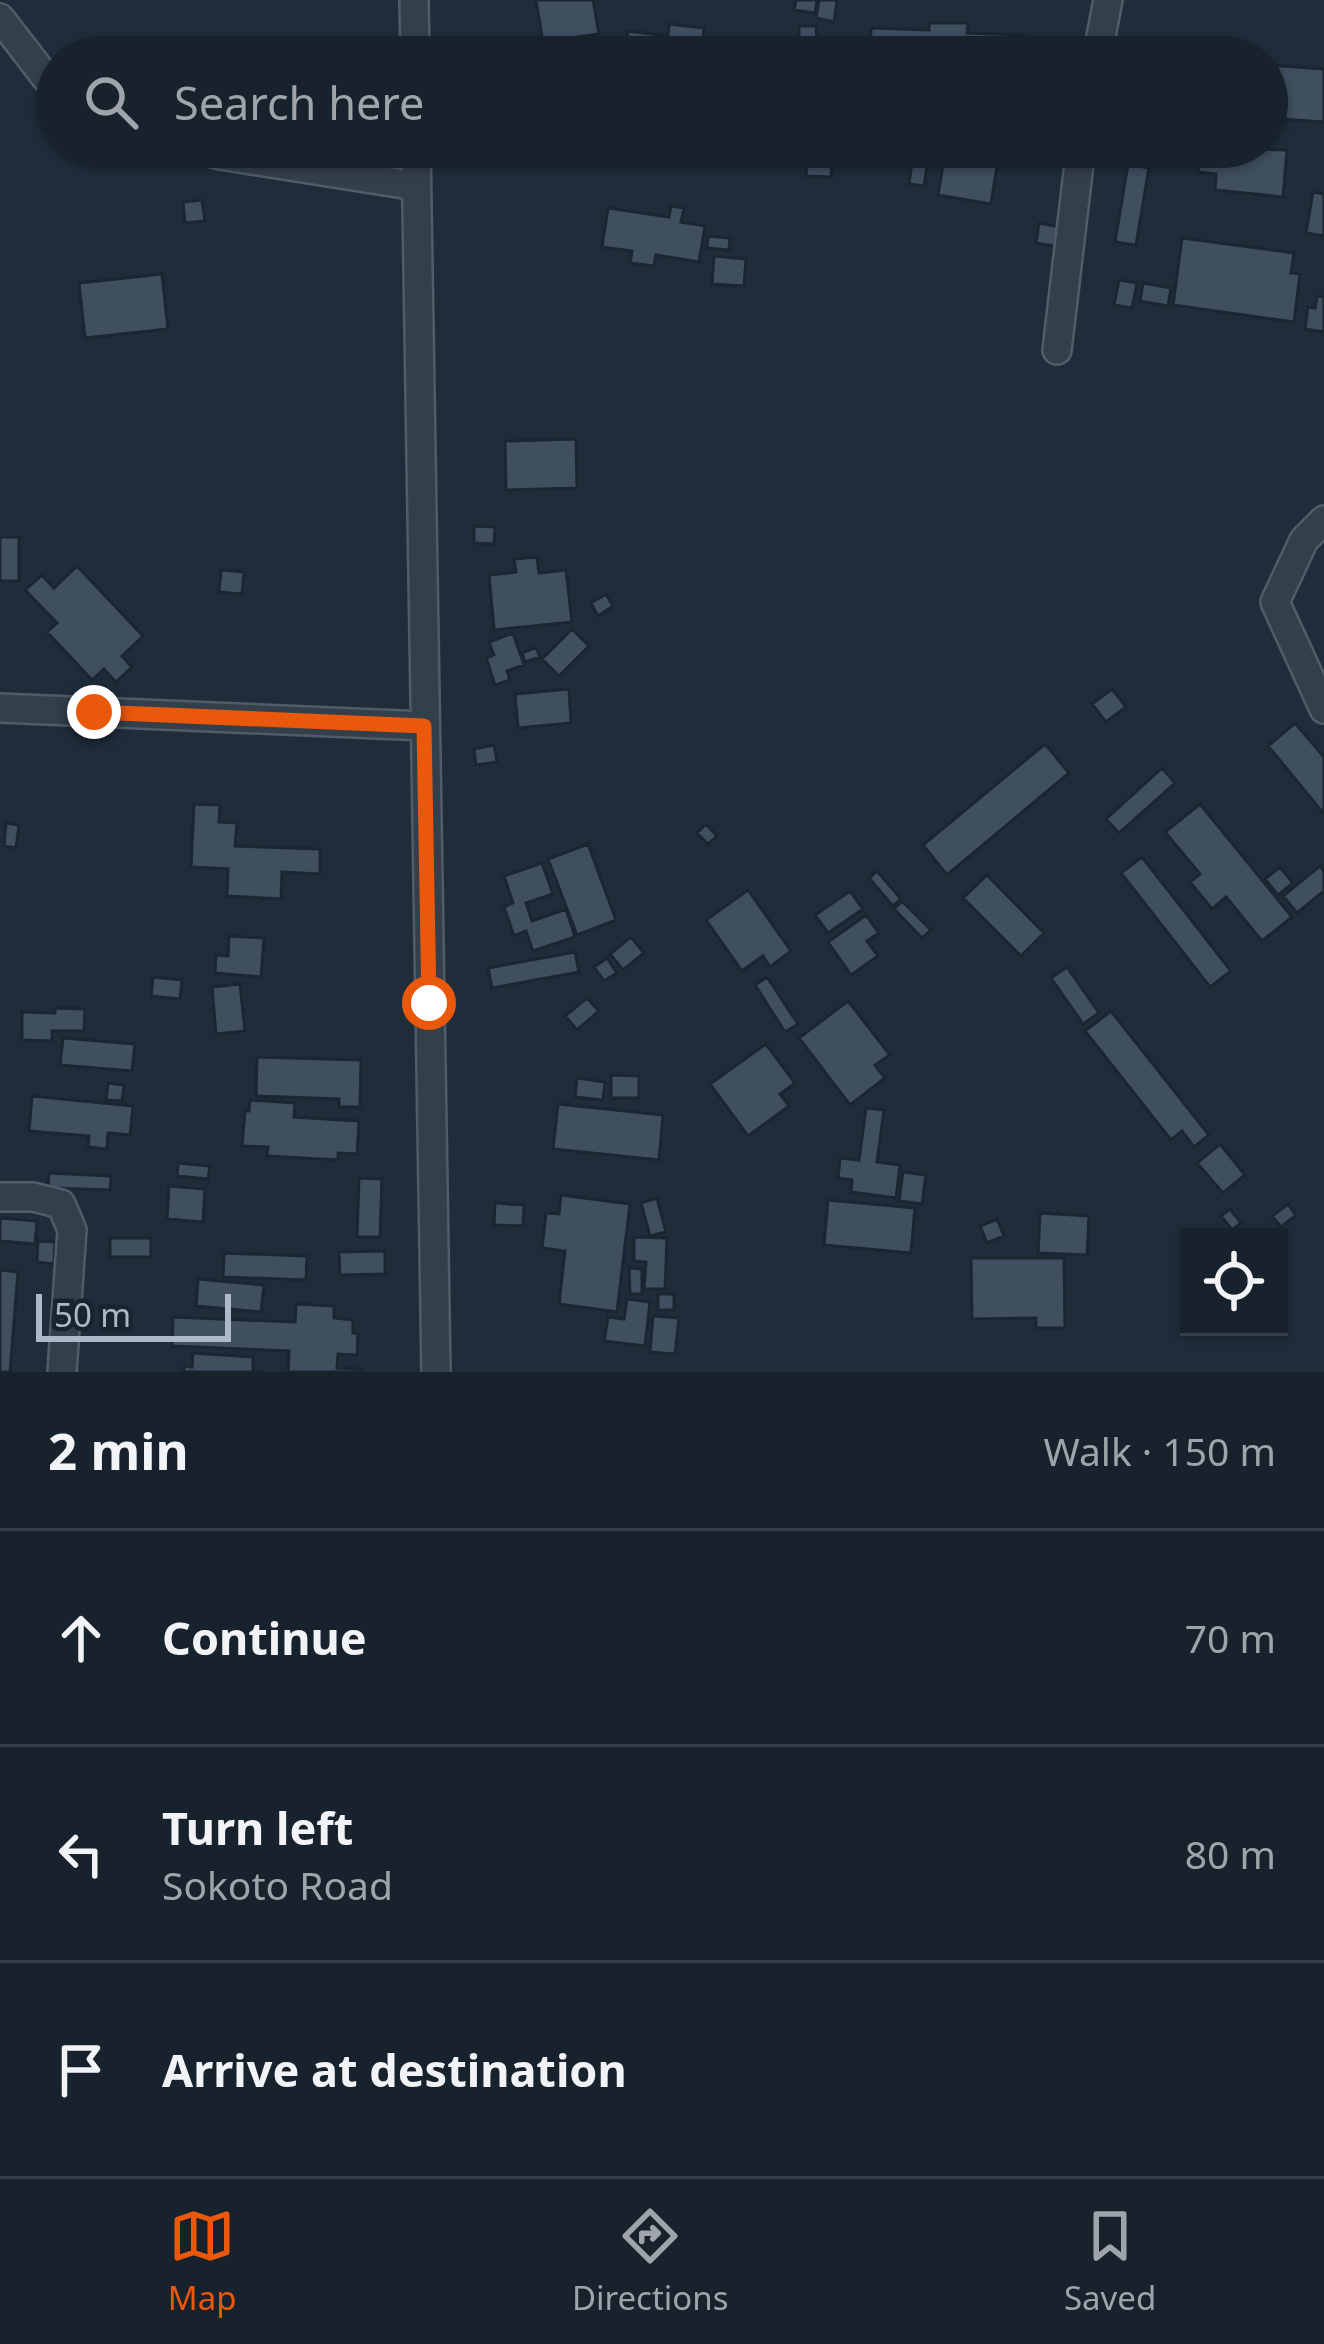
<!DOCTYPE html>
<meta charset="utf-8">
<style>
:root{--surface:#17222c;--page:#202a34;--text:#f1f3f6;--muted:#9ea4a9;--line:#363f48;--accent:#ea580c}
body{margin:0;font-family:"Noto Sans",sans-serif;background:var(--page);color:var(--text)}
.controls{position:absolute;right:36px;bottom:36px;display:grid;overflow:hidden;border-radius:0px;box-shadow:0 3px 9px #0004}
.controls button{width:108px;height:108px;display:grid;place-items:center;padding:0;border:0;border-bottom:3px solid var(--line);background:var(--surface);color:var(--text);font:60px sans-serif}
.scale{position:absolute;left:36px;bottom:30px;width:195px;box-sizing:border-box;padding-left:12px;border:6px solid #adb9c7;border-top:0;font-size:33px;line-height:42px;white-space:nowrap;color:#adb9c7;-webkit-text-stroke:9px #18242f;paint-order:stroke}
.stop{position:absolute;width:36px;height:36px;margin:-27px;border:9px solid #ea580c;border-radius:50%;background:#fff}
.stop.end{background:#ea580c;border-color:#fff;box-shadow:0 3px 12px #0008}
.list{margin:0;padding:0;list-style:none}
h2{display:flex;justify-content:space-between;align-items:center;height:156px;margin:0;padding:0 48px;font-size:51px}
h2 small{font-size:39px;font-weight:400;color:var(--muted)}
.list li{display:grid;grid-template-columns:78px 1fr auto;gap:36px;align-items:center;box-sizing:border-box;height:216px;padding:0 48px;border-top:3px solid var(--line)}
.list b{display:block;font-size:45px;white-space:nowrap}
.list p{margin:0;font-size:39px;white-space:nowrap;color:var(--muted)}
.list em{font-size:39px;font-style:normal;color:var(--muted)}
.icon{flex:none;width:66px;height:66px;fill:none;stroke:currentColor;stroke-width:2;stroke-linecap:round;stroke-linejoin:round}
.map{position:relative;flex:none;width:1324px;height:1372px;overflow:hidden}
.search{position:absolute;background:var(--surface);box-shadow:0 3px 9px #0004;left:36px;right:36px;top:36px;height:132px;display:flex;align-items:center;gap:30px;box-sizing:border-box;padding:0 42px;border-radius:66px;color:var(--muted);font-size:45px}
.sheet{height:804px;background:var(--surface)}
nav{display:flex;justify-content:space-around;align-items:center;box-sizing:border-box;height:168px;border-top:3px solid var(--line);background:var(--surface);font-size:33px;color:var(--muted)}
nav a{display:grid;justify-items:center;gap:6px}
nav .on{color:var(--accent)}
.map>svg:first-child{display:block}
</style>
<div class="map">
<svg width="1324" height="1372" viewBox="0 0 1324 1372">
<rect width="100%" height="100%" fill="#1f2d3b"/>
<!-- building -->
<path fill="#3f4f60" stroke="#1a2631" stroke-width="3" d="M 536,0 L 593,0 L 599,34 L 543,42 Z
M 796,0 L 817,0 L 815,13 L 794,10 Z
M 819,0 L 837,0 L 834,22 L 816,18 Z
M 929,23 L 968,23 L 967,33 L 1023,35 L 1022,57 L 870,57 L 871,28 L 929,30 Z
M 669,24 L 704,28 L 702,45 L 723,47 L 722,57 L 624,57 L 628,31 L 668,36 Z
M 799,26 L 816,26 L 817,44 L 799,44 Z
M 526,39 L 530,57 L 497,57 L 494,48 Z
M 1267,65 L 1324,69 L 1324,122 L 1267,118 Z
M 808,147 L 833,147 L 831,177 L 806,176 Z
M 914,147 L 930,147 L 924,186 L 909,184 Z
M 934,147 L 945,147 L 942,163 L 931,161 Z
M 946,147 L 1000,147 L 991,204 L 938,195 Z
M 1200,147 L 1287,150 L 1283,197 L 1215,190 L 1216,174 L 1198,172 Z
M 1128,164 L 1149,168 L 1136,245 L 1115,242 Z
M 1313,192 L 1324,194 L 1324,236 L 1306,233 Z
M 202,200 L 205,221 L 185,223 L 183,202 Z
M 671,206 L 684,208 L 681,222 L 705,226 L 699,262 L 656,255 L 654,266 L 630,263 L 632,251 L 602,247 L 608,208 L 669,217 Z
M 1039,223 L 1064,228 L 1060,247 L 1036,243 Z
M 708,236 L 730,238 L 729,250 L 707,248 Z
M 1182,238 L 1294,253 L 1291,273 L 1300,274 L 1294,322 L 1173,305 Z
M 714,256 L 746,259 L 744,286 L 712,284 Z
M 162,274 L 168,329 L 85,338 L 79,283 Z
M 1119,280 L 1137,283 L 1132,308 L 1114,305 Z
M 1143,283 L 1171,288 L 1168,306 L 1140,301 Z
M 1317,296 L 1324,297 L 1324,332 L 1305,329 L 1308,307 L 1315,308 Z
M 576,439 L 577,488 L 506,490 L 505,441 Z
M 474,526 L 495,527 L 494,544 L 474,543 Z
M 0,537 L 19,537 L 19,581 L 0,581 Z
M 537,557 L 539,573 L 566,570 L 572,622 L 494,630 L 489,575 L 516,572 L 514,559 Z
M 77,566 L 143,636 L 122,656 L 132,667 L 116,682 L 104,669 L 92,680 L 47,632 L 57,623 L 25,590 L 42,575 L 54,588 Z
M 221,570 L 244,572 L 242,594 L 219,592 Z
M 606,594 L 613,606 L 598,616 L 591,603 Z
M 572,629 L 589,646 L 559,676 L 542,659 Z
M 513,633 L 524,665 L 507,671 L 510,680 L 495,685 L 486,658 L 494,655 L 489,642 Z
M 536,647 L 540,657 L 525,662 L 522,653 Z
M 569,689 L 571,723 L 518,728 L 515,694 Z
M 1112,689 L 1126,707 L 1106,722 L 1092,704 Z
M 1295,723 L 1324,757 L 1324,814 L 1268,746 Z
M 1045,744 L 1069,773 L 947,875 L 923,845 Z
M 494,745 L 497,762 L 476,765 L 474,749 Z
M 1162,768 L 1175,783 L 1119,833 L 1106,819 Z
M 194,804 L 220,805 L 219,822 L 237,823 L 235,846 L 320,849 L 320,874 L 282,872 L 281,899 L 227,896 L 228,869 L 191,867 Z
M 1200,804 L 1292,917 L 1262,941 L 1226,897 L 1212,909 L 1190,882 L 1200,874 L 1165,832 Z
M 6,823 L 19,825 L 16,848 L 4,846 Z
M 706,824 L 717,836 L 708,844 L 697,833 Z
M 588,844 L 616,920 L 577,935 L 548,859 Z
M 1142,857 L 1231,971 L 1210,987 L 1121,873 Z
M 542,863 L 553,894 L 526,903 L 532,921 L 566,909 L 575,937 L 533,951 L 526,931 L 514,936 L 504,907 L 513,903 L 504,876 Z
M 1320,866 L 1324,871 L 1324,891 L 1297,913 L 1283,896 Z
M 1280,867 L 1293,883 L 1278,895 L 1265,879 Z
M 877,871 L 901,899 L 893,906 L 869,878 Z
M 987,875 L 1044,933 L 1021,956 L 963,898 Z
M 748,890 L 791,951 L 770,967 L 763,956 L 742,971 L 706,920 Z
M 850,891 L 863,909 L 828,933 L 815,915 Z
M 902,901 L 931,930 L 922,938 L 894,909 Z
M 866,915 L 879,933 L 867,941 L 878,956 L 851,975 L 828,942 Z
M 229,936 L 264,938 L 261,977 L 215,973 L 216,955 L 228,956 Z
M 631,937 L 644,953 L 623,970 L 610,954 Z
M 575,952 L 579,972 L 492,988 L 488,968 Z
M 607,958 L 617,973 L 604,981 L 594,967 Z
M 1067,967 L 1099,1013 L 1083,1024 L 1051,978 Z
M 153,977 L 182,980 L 180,999 L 151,996 Z
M 767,977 L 798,1024 L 785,1032 L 755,985 Z
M 240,984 L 245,1031 L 216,1034 L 212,987 Z
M 587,998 L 599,1011 L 577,1030 L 565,1016 Z
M 848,1001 L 890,1055 L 875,1065 L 885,1078 L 850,1105 L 799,1038 Z
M 55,1008 L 85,1009 L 84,1031 L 52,1031 L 52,1041 L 22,1040 L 22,1012 L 55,1013 Z
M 1111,1011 L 1209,1135 L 1194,1147 L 1182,1131 L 1171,1140 L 1085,1031 Z
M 63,1038 L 135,1044 L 132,1071 L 60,1065 Z
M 766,1044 L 795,1083 L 780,1094 L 789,1106 L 748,1136 L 710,1084 Z
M 257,1057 L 361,1060 L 360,1107 L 339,1107 L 339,1099 L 256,1096 Z
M 611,1075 L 639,1076 L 639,1098 L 611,1098 Z
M 577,1078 L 605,1082 L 603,1100 L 575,1097 Z
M 108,1083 L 124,1085 L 122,1101 L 106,1100 Z
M 32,1096 L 133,1106 L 130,1135 L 108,1133 L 107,1149 L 88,1147 L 89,1136 L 29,1131 Z
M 250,1100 L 295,1103 L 294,1117 L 359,1121 L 357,1154 L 338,1153 L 338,1160 L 267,1156 L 268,1147 L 242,1146 L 245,1111 L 249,1111 Z
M 558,1104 L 663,1115 L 659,1160 L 553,1149 Z
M 866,1108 L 884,1110 L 877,1162 L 900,1165 L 896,1198 L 851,1192 L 852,1180 L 838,1178 L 840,1158 L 859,1160 Z
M 1220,1144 L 1245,1175 L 1223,1193 L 1197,1163 Z
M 178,1163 L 210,1166 L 208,1179 L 177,1176 Z
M 903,1172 L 926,1175 L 922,1204 L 899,1201 Z
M 49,1173 L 111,1176 L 110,1190 L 48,1188 Z
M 359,1178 L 382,1179 L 380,1237 L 357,1237 Z
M 169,1186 L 205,1189 L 203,1222 L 167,1219 Z
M 561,1195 L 630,1204 L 617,1312 L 559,1304 L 565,1251 L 542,1248 L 546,1213 L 559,1214 Z
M 657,1198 L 666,1232 L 650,1236 L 641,1203 Z
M 828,1200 L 915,1208 L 911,1253 L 824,1245 Z
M 495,1203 L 524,1205 L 523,1226 L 494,1225 Z
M 1288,1204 L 1296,1215 L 1281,1227 L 1272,1216 Z
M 1230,1209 L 1241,1223 L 1232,1230 L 1221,1216 Z
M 1040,1213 L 1089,1216 L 1087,1255 L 1038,1253 Z
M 0,1218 L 37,1221 L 35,1244 L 0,1241 Z
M 997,1219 L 1004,1236 L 987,1243 L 980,1226 Z
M 634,1237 L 667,1238 L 665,1289 L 644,1289 L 646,1262 L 634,1261 Z
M 110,1238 L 151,1238 L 151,1257 L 110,1257 Z
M 38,1241 L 55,1242 L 54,1264 L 37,1262 Z
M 385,1251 L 385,1274 L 340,1275 L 339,1252 Z
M 224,1253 L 307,1256 L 306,1280 L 223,1277 Z
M 971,1258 L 1064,1258 L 1065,1328 L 1036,1328 L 1036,1318 L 972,1319 Z
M 629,1268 L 642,1269 L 642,1294 L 630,1294 Z
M 0,1270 L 18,1272 L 10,1372 L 0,1372 Z
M 198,1279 L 264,1285 L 261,1312 L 196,1306 Z
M 658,1294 L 674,1294 L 674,1310 L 658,1310 Z
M 627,1299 L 650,1302 L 645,1346 L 604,1341 L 608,1317 L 624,1319 Z
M 296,1304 L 334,1306 L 334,1318 L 353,1320 L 353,1333 L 358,1334 L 357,1355 L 338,1354 L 337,1368 L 362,1369 L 362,1372 L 288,1372 L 289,1351 L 172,1346 L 173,1317 L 295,1322 Z
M 653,1316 L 679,1318 L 675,1354 L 650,1352 Z
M 193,1353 L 253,1357 L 253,1370 L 264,1372 L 184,1372 L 184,1366 L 192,1367 Z"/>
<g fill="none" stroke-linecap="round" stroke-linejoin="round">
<defs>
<path id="minor" d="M 414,0 L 415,57
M 0,18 L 47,79 L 57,85
M 1097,57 L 1108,0
M 191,147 L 220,155 L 416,186
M 416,147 L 436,1372
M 1057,350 L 1081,147
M 1324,520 L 1304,540 L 1275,602 L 1324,709
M 0,708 L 424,726
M 0,1197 L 33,1197 L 61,1204 L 72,1230 L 62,1372"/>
</defs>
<!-- minor casing -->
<use href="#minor" stroke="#505c68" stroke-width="32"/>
<!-- minor -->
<use href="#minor" stroke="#333f4b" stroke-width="27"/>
</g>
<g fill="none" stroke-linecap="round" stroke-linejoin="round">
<!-- route -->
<path stroke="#ea580c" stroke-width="15" d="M 94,712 L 424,726 L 429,1003"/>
</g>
</svg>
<div class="controls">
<button><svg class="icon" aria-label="locate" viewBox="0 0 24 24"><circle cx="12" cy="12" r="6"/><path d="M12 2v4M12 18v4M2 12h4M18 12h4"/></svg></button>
</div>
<div class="scale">50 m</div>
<div class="stop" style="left:429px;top:1003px"></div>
<div class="stop end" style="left:94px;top:712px"></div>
<div class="search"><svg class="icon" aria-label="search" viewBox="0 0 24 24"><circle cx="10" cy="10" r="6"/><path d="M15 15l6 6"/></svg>Search here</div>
</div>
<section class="sheet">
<h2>2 min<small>Walk · 150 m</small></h2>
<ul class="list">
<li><svg class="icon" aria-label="ahead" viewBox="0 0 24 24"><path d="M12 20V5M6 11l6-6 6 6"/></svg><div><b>Continue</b></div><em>70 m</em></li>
<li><svg class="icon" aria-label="left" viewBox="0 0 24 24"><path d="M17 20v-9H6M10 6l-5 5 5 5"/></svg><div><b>Turn left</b><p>Sokoto Road</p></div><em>80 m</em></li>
<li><svg class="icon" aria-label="arrive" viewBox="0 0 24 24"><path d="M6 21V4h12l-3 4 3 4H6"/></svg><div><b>Arrive at destination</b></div></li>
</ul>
</section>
<nav>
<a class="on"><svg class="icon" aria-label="map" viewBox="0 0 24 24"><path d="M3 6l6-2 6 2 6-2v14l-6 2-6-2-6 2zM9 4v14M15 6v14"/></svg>Map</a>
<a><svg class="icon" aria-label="directions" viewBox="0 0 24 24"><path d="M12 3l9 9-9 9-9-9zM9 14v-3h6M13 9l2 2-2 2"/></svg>Directions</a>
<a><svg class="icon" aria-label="saved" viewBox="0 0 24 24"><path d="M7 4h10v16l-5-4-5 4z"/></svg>Saved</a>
</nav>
